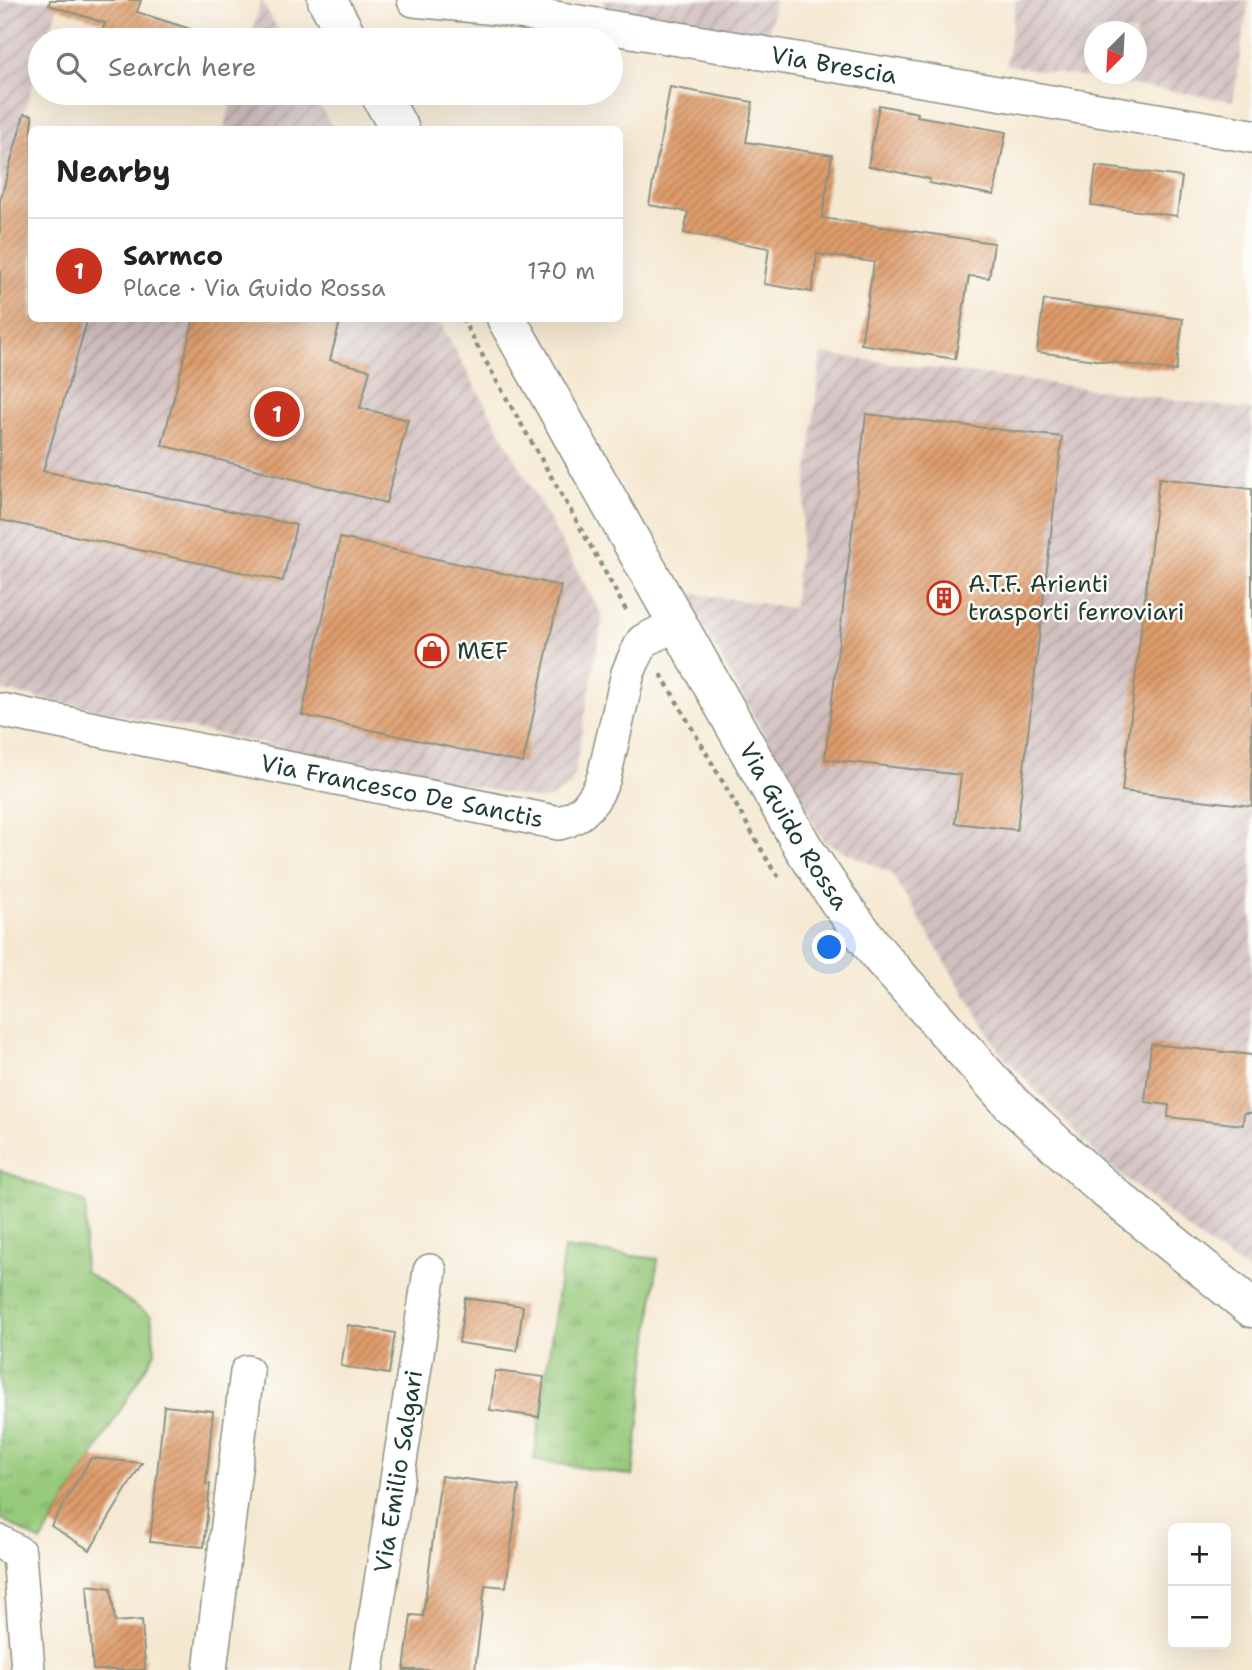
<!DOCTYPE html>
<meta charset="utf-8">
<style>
:root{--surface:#fff;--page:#f2f2f2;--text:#222;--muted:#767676;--line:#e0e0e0;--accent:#c8321e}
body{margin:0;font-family:"Shantell Sans",sans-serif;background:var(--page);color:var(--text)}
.controls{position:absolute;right:21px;bottom:21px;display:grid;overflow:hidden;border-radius:10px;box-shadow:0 7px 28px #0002}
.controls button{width:63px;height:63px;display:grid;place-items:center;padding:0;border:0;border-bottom:2px solid var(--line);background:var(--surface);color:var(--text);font:35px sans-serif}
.compass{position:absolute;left:1084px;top:21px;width:63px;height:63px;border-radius:50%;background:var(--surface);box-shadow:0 7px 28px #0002;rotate:204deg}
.you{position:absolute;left:830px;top:948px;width:24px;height:24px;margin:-18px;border:5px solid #fff;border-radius:50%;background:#1a73e8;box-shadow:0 0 0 10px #1a73e833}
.badge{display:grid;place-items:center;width:46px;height:46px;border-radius:50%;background:var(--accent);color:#fff;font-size:23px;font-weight:700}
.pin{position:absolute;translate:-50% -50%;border:4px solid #fff;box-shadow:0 2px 7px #0006}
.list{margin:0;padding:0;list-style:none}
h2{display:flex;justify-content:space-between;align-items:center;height:91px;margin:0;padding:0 28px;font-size:30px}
h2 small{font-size:23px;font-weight:400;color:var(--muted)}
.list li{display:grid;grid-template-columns:46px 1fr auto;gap:21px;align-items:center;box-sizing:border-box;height:105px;padding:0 28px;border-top:2px solid var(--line)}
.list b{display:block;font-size:26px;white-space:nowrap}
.list p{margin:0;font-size:23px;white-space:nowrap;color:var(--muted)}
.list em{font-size:23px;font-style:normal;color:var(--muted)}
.icon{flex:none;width:38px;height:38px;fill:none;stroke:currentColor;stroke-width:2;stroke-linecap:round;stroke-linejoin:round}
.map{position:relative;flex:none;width:1252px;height:1670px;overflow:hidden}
.search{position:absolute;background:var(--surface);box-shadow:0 7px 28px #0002;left:28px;top:28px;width:595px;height:77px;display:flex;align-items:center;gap:18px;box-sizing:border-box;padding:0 24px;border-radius:38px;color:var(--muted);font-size:26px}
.panel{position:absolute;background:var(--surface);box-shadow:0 7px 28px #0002;left:28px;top:126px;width:595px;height:196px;border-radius:10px}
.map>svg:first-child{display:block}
</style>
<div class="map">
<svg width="1252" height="1670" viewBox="0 0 1252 1670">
<defs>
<pattern id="industrial-furrows" width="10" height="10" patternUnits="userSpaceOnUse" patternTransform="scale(1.75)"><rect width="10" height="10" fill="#d1bfbf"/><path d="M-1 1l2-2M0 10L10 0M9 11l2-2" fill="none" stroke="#a99c9c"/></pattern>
<pattern id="grass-tufts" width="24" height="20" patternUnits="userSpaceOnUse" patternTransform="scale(1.75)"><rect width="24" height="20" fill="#96c97a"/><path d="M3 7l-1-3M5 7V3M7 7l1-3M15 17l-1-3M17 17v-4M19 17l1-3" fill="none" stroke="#7aa465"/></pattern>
<pattern id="building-hatch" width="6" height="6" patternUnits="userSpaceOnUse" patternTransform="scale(1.75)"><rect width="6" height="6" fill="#de9b6a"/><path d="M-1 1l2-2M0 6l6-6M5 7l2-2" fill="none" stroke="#b38058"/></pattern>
</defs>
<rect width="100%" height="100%" fill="#fdfcf7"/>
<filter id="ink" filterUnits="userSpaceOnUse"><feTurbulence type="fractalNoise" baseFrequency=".0143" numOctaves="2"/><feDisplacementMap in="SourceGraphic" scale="14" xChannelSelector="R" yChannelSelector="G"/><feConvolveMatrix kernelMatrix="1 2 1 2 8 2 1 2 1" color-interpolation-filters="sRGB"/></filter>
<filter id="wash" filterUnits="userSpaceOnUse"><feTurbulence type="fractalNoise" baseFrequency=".00686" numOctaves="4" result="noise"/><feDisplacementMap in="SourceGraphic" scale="28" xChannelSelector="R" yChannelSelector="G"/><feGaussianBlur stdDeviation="1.57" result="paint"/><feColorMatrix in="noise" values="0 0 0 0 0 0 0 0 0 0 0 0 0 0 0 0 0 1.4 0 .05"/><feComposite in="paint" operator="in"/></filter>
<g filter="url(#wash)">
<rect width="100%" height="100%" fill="#f5e8d1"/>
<!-- industrial -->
<path fill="url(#industrial-furrows)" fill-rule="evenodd" d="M 0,0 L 60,0 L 47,40 L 40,40 L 40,61 L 20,125 L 34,129 L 32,130 L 32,318 L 438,319 L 603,617 L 574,775 L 571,785 L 561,792 L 551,798 L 540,800 L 0,690 Z
M 261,0 L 284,40 L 250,40 Z
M 604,0 L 775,0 L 768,36 L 602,8 Z
M 1016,0 L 1249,0 L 1233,101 L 1006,65 ZM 1094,32 L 1136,32 L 1136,74 L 1094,74 Z
M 234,93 L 313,93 L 333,129 L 224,129 Z
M 821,354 L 1252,410 L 1252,1274 L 1203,1241 L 1100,1158 L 1000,1052 L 891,873 L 824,842 L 684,592 L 793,608 Z"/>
<!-- grass -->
<path fill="url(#grass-tufts)" stroke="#5a8357" stroke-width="2" d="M 0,1170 L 86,1203 L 84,1271 L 151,1316 L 155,1352 L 41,1542 L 0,1518 Z
M 564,1248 L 658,1259 L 633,1476 L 534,1460 Z"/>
<g id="blocks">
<!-- building -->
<path fill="url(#building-hatch)" d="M 50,0 L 141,0 L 137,12 L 209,35 L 208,40 L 99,40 L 105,23 L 49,5 Z
M 670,87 L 753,102 L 746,142 L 832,155 L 822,218 L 994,243 L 989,278 L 969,276 L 955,359 L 861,344 L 874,262 L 817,254 L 812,292 L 764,284 L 769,248 L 684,233 L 688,212 L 649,205 Z
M 879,105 L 918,113 L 917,116 L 1006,132 L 994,195 L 929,183 L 930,179 L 868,166 Z
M 24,114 L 32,115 L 32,318 L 88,318 L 43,471 L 296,525 L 283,581 L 0,520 L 0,201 Z
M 1096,166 L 1182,177 L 1177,216 L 1091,205 Z
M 1044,300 L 1183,319 L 1176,371 L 1037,352 Z
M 194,318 L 341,318 L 330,360 L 370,370 L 360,408 L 408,420 L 386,503 L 162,445 Z
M 866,414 L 1062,437 L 1017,830 L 955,823 L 961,775 L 825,759 Z
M 1159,478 L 1252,489 L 1252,806 L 1122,791 Z
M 340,538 L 561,586 L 523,763 L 302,715 Z
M 1151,1044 L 1252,1055 L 1252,1113 L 1244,1113 L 1243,1125 L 1168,1117 L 1169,1105 L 1145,1102 Z
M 465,1298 L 523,1306 L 517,1351 L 459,1343 Z
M 348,1325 L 395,1333 L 389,1374 L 341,1366 Z
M 495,1371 L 544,1377 L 539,1417 L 490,1410 Z
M 164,1406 L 213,1411 L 206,1484 L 210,1484 L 204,1547 L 150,1542 Z
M 91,1458 L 142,1463 L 90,1550 L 51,1526 Z
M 441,1476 L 519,1486 L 506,1587 L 485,1585 L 475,1670 L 404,1670 L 411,1615 L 423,1616 Z
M 87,1585 L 111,1588 L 115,1622 L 142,1620 L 145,1670 L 93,1670 Z"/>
</g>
</g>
<g filter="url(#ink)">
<use href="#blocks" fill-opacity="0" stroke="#8a9282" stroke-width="2"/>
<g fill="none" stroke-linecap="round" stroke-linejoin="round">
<defs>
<g id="minor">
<path id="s1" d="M 414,0 L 496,8 L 1252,136"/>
<path id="s2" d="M 0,710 L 559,823 C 584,817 596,799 604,777 L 628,673 L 633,661 L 643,641 L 677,624"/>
<path d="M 0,1542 L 19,1553 L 28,1670"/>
<path d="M 210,1670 L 247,1372"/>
<path id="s3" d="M 367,1670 L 430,1271"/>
</g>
<g id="tertiary">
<path d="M 327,0 L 349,40"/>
<path d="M 379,93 L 400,130"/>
<path id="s4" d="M 506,318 L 803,847 L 838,900 L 880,956 L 1011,1103 L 1098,1183 L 1252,1308"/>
</g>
</defs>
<!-- minor casing -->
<use href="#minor" stroke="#8a9282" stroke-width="36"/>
<!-- tertiary casing -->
<use href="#tertiary" stroke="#8a9282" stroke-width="41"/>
<!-- path -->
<path stroke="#8a9282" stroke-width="4.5" stroke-dasharray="5 5" stroke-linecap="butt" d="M 462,318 C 516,418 575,515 628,614
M 661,674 L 772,868 L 780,879"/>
<!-- minor -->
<use href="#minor" stroke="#fff" stroke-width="33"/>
<!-- tertiary -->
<use href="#tertiary" stroke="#fff" stroke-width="38"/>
</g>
</g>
<!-- icons -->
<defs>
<symbol id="building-ring" viewBox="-11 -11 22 22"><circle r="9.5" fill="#fdfcf7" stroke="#c8321e" stroke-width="1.5"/><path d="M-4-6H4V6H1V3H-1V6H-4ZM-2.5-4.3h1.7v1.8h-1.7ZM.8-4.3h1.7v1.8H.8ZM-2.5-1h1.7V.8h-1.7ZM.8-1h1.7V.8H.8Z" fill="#c8321e"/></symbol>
<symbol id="shop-ring" viewBox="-11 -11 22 22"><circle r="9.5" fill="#fdfcf7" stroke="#c8321e" stroke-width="1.5"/><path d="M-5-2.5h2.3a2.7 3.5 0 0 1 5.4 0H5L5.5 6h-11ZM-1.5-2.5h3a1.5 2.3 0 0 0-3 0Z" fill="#c8321e"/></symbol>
</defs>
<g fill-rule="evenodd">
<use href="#building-ring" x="925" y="579" width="38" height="38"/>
<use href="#shop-ring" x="413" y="632" width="38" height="38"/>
</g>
<g text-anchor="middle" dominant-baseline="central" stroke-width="5" stroke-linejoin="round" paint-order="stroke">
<!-- street labels -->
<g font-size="24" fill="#1f3d34" stroke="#fdfcf7">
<text stroke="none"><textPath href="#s1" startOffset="425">Via Brescia</textPath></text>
<text stroke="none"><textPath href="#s2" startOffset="410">Via Francesco De Sanctis</textPath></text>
<text stroke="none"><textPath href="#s4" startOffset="584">Via Guido Rossa</textPath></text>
<text stroke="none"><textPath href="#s3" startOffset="201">Via Emilio Salgari</textPath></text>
</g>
<!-- poi labels -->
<g font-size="24" fill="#1f3d34" stroke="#fdfcf7" text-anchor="start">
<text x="968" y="584">A.T.F. Arienti<tspan x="968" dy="28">trasporti ferroviari</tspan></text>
<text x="457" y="651">MEF</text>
</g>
</g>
</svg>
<div class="controls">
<button>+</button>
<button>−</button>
</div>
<svg class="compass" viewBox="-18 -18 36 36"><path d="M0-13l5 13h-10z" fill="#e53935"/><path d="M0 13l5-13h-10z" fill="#767676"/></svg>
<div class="you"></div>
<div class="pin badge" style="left:277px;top:414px">1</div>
<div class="search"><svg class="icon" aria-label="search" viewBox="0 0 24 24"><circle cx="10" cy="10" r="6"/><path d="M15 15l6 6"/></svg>Search here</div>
<section class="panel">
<h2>Nearby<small></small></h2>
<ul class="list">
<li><span class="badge">1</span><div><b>Sarmco</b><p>Place · Via Guido Rossa</p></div><em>170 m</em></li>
</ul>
</section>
</div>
